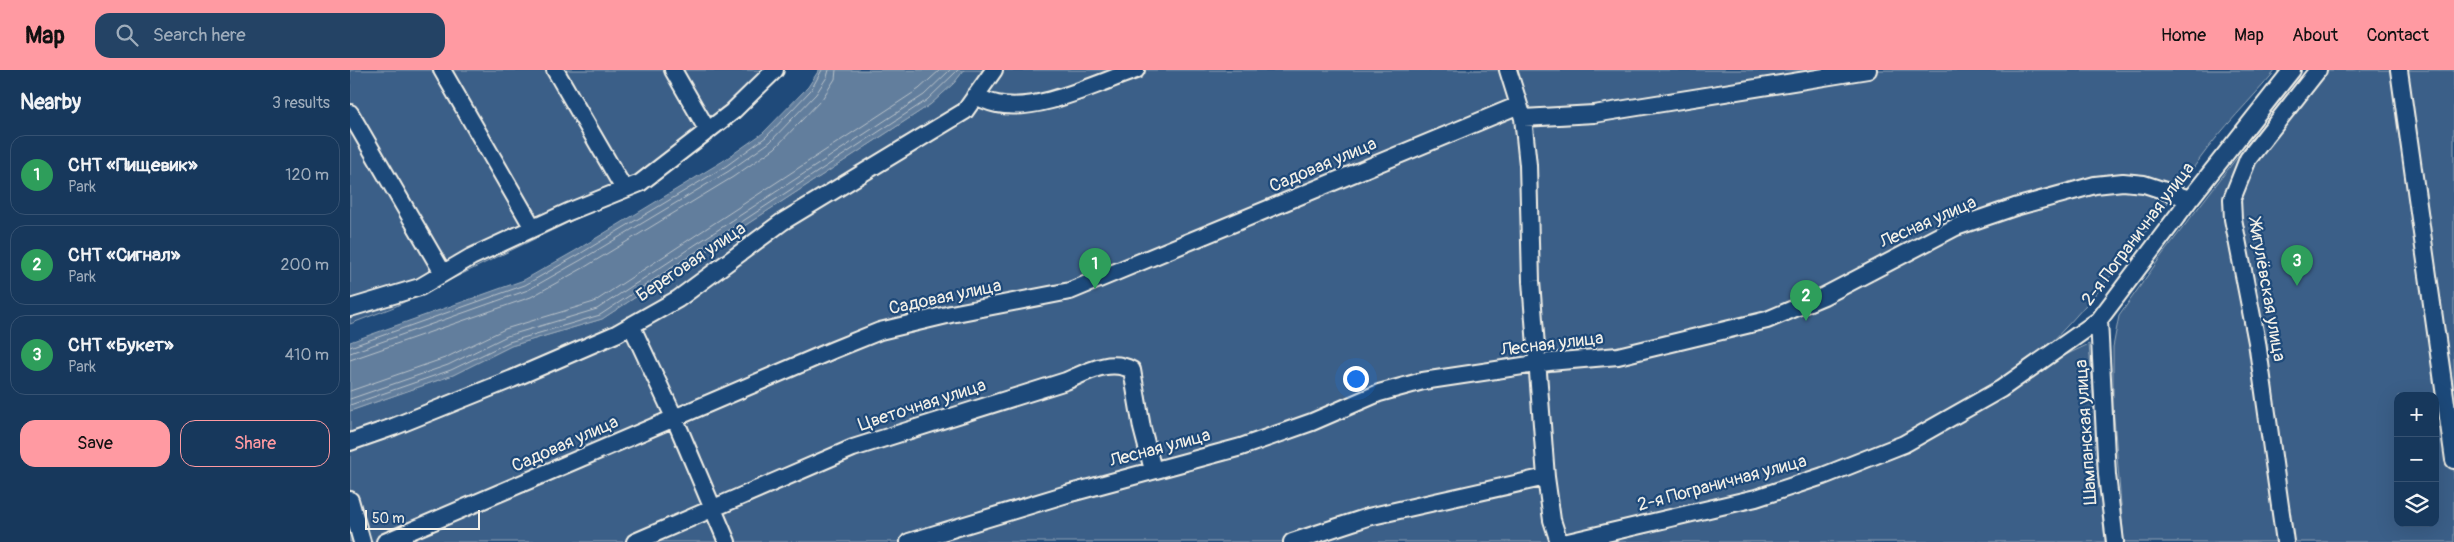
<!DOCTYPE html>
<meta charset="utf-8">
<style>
:root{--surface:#17385c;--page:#244365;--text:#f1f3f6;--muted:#9eacbb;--line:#365272;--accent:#ff9aa2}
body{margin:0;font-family:Pangolin,sans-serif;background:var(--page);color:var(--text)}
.controls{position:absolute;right:15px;bottom:15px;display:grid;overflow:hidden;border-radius:10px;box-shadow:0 5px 20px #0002}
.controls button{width:45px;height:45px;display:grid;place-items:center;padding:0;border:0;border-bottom:1px solid var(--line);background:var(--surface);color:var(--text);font:25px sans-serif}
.scale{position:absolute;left:15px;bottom:12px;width:115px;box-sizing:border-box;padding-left:5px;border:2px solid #f4f1e8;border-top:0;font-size:14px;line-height:18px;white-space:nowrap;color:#f4f1e8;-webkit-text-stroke:4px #1f4a7a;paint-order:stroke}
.you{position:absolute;left:1005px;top:308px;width:18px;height:18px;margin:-12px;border:4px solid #fff;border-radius:50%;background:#1a73e8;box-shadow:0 0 0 8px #1a73e833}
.badge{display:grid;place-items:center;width:32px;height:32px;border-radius:50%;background:var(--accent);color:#fff;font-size:16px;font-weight:700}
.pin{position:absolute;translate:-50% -41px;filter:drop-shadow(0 1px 2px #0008)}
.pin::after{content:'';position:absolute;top:26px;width:18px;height:15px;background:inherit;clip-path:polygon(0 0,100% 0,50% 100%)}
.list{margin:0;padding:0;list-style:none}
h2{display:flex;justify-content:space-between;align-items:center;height:65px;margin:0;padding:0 20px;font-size:21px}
h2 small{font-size:16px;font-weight:400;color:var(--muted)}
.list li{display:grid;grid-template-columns:32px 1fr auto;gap:15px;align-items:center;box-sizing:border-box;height:80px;margin:0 10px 10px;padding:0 10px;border:1px solid var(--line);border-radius:15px}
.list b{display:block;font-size:19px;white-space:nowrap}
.list p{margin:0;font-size:16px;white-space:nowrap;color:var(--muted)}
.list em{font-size:16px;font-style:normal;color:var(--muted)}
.actions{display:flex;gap:10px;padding:15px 20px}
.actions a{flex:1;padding:11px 0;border:1px solid var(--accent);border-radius:15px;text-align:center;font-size:18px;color:var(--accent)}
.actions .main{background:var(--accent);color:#111}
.icon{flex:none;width:28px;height:28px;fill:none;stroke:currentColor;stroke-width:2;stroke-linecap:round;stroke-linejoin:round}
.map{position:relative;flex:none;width:2104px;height:472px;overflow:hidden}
header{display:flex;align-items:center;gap:30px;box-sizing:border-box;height:70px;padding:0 25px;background:var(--accent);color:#111}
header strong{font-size:24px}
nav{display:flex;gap:28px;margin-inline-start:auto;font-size:18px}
.search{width:350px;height:45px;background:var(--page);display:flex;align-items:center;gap:12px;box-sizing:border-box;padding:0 18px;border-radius:15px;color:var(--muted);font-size:19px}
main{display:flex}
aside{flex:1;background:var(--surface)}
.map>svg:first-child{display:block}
</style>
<header>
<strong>Map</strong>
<div class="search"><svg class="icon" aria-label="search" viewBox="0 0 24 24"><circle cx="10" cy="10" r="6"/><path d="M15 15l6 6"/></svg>Search here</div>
<nav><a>Home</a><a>Map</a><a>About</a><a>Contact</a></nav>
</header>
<main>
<aside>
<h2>Nearby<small>3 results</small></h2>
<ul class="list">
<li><span class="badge" style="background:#2e9e5b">1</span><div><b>СНТ «Пищевик»</b><p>Park</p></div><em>120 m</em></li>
<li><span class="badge" style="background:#2e9e5b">2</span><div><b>СНТ «Сигнал»</b><p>Park</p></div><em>200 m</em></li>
<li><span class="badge" style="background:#2e9e5b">3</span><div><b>СНТ «Букет»</b><p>Park</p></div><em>410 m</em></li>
</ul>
<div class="actions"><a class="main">Save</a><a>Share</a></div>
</aside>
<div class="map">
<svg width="2104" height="472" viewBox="0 0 2104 472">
<rect width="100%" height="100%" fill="#1f4a7a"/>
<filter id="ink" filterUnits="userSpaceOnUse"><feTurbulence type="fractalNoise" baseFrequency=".02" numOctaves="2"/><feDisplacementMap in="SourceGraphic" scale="10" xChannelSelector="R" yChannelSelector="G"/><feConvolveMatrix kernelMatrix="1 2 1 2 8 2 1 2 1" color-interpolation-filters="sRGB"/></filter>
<g filter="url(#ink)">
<!-- green -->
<path fill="#3a5f88" stroke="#97a8b8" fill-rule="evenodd" d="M 0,0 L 432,0 L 304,111 L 44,237 L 0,254 Z
M 614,0 L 1926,0 C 1901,30 1872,58 1849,90 C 1803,154 1756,216 1701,273 L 1707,289 L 1739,274 L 1755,472 L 0,472 L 0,341 L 103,305 L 161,276 L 252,249 L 581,34 L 604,13 Z
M 1958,0 L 2104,0 L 2104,472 L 1774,472 L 1763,335 L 1763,277 L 1769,246 L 1812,185 L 1902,68 ZM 2048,326 L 2085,326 L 2085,453 L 2048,453 Z"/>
<!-- water -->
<path fill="#627e9d" stroke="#9cacbb" d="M 469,0 L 614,0 L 604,13 L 581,34 L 252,249 L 161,276 L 103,305 L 0,341 L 0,272 L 174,210 L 225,181 L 373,91 L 413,63 L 458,17 Z"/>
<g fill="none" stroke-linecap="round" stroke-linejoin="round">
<!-- shore -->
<path stroke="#bac3ca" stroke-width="1" d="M 0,277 L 175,215 L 228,185 L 376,96 L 416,67 L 461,20 L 472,0
M 0,283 L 178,220 L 231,190 L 379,101 L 420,72 L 466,24 L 477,7 L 479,0
M 0,290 L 181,227 L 235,197 L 383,107 L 425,78 L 472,29 L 485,9 L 486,0
M 0,321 L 95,288 L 155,259 L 244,232 L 569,19 L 590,0
M 0,329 L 98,295 L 157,266 L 247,239 L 574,25 L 600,0
M 0,335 L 101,300 L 159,272 L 250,245 L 577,30 L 608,0"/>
<defs>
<path id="minor" d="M 92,0 L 183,158
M 205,0 L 274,119
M 323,0 L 358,61
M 1158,0 L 1173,48 L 1178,95 L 1181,211 L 1196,407 L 1202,450 L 1209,472
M 2049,0 L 2104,390
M 625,26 C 632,29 640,33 647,34 C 688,43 747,13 786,0
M 0,43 L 93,203
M 1173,48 L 1244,44 L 1518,0
M 0,238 L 70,217 L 121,187 L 218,142 L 290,113 L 382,42 L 425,0
M 1749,250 L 1757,405 L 1765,472
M 281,255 L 324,347 L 377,472
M 0,372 L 43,357 L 162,309 L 266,264 L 328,229 L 432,152 L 615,41 L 644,0
M 0,430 L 12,472
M 35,472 L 483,280 L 530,261 L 601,244 L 720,221 L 1169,35
M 285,472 L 503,378 L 716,311 C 737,302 760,288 782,300 L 792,358 L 803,400
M 559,472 L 717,424 L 891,377 L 962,352 L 1029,323 L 1073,311 L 1199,292 L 1268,286 L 1417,250 L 1474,226 L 1606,157 L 1665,137 L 1745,115 L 1773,112 L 1794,114 L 1840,129
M 942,472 L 1018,447 L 1196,407
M 1218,472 L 1406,428 L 1473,406 L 1554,374 L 1651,319 L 1749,250 L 1840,129 L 1942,0
M 1935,472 L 1907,272 L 1883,149 L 1882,129 L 1898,89 L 1968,0"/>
</defs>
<!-- minor casing -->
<use href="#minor" stroke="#f4f1e8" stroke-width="20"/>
<!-- minor -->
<use href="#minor" stroke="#1f4a7a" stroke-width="16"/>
</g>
</g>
<g text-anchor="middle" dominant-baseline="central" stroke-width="4.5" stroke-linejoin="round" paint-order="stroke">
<!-- street labels -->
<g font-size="18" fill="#f4f1e8" stroke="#1f4a7a">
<text transform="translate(973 95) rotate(-23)">Садовая улица</text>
<text transform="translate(1578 152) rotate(-24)">Лесная улица</text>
<text transform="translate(1788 164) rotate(-53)">2-я Пограничная улица</text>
<text transform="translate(341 192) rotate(-34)">Береговая улица</text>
<text transform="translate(1917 220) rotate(80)">Жигулёвская улица</text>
<text transform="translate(595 227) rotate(-12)">Садовая улица</text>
<text transform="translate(1202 274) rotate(-7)">Лесная улица</text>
<text transform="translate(572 335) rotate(-18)">Цветочная улица</text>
<text transform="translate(1736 362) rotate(-94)">Шампанская улица</text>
<text transform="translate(215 374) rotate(-24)">Садовая улица</text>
<text transform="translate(810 378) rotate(-15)">Лесная улица</text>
<text transform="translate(1372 413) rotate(-15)">2-я Пограничная улица</text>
</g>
</g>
</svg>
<div class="controls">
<button>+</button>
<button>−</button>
<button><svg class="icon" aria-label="layers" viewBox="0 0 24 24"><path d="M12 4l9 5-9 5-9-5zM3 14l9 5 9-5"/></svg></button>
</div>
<div class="scale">50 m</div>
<div class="you"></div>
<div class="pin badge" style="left:745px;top:219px;background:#2e9e5b">1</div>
<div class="pin badge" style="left:1456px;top:251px;background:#2e9e5b">2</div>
<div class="pin badge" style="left:1947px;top:216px;background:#2e9e5b">3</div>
</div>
</main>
